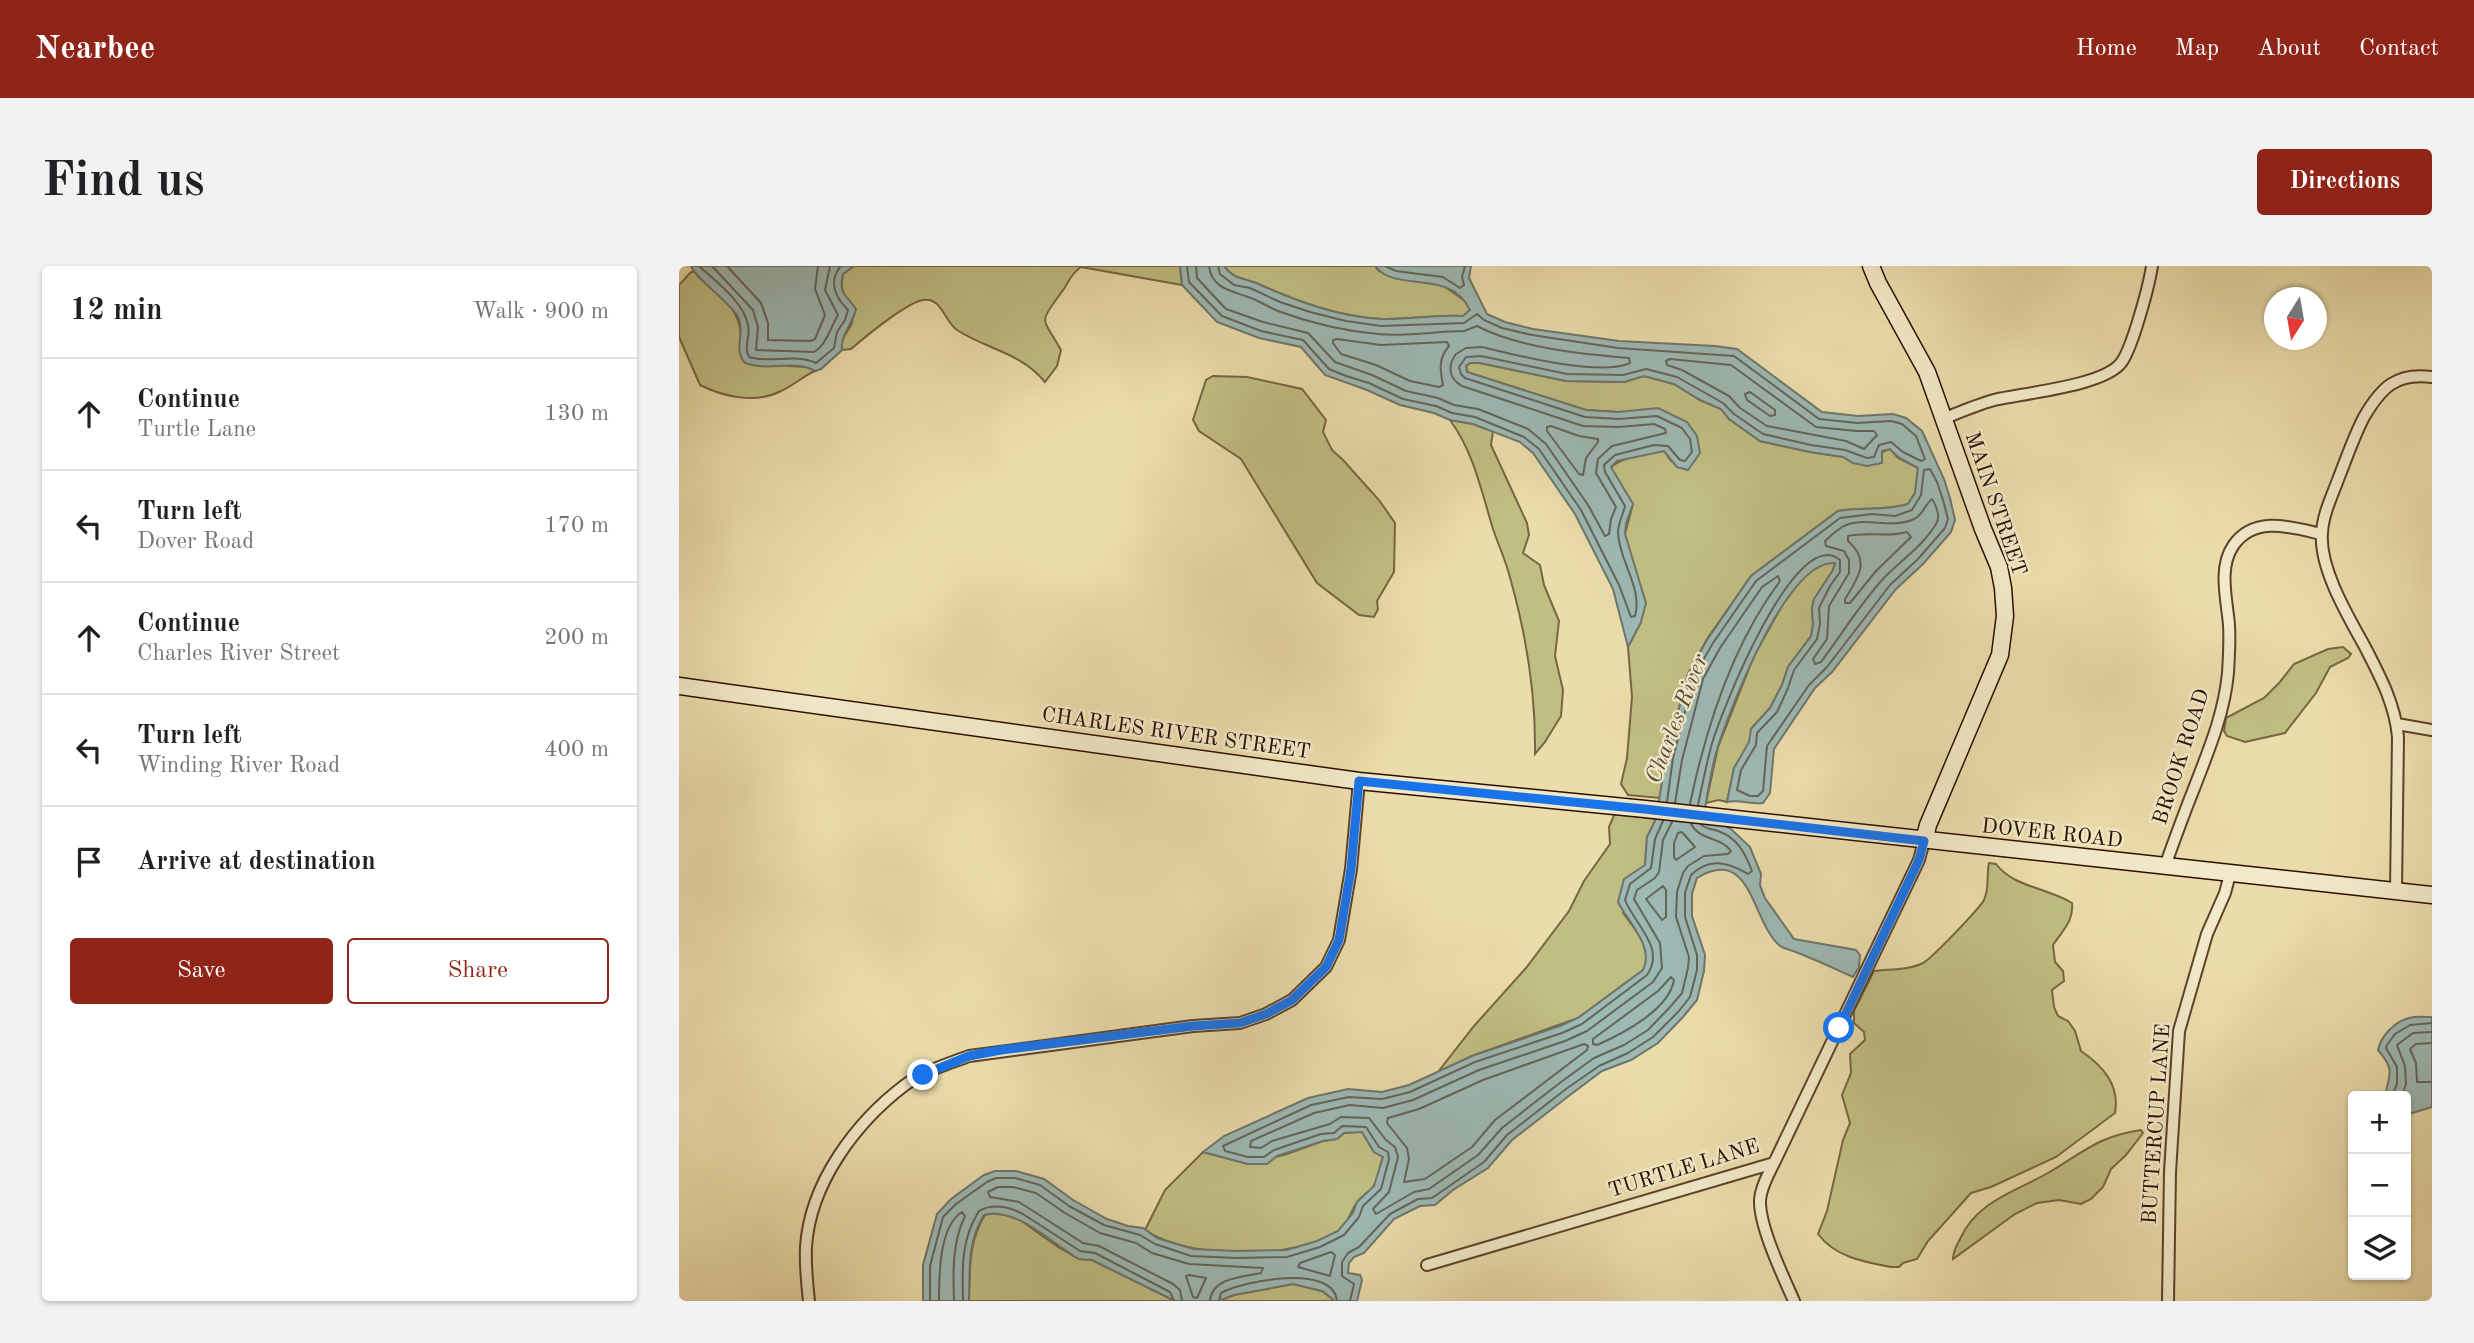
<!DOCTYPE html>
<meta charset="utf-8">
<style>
:root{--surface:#fff;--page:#f2f2f2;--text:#202124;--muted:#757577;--line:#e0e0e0;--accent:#8f2418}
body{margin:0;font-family:"Old Standard TT",serif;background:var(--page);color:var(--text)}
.controls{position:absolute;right:21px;bottom:21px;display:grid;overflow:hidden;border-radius:7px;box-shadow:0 2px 5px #0004}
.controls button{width:63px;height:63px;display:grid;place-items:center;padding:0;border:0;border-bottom:2px solid var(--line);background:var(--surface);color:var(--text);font:35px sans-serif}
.compass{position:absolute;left:1585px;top:21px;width:63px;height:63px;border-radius:50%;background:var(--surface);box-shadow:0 2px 5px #0004;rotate:191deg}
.stop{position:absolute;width:21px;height:21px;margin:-16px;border:5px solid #1a73e8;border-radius:50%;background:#fff}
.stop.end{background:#1a73e8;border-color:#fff;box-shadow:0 2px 7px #0008}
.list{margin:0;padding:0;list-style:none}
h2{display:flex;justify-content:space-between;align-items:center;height:91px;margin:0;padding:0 28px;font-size:30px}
h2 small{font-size:23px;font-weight:400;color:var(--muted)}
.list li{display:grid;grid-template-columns:46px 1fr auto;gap:21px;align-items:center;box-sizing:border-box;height:112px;padding:0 28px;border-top:2px solid var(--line)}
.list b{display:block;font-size:26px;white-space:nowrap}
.list p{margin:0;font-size:23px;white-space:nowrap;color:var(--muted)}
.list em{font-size:23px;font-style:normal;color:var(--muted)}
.actions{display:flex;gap:14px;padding:21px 28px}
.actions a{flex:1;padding:16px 0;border:2px solid var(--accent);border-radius:7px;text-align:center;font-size:24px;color:var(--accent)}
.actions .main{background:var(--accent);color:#fff}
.icon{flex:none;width:38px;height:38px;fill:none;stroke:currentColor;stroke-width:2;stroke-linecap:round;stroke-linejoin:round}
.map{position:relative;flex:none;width:1753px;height:1035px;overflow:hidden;border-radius:7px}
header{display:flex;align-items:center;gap:42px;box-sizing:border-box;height:98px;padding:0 35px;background:var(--accent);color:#fff}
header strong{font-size:33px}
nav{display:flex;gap:38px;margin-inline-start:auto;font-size:24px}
.intro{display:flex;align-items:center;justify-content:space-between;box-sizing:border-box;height:168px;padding:0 42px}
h1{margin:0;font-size:49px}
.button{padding:18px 32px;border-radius:7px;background:var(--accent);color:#fff;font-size:24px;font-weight:700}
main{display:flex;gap:42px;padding:0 42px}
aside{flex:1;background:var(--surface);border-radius:7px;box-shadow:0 2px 5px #0004}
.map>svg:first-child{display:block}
</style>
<header>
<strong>Nearbee</strong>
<nav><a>Home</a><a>Map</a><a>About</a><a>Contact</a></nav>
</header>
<div class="intro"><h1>Find us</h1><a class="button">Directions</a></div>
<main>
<aside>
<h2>12 min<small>Walk · 900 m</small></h2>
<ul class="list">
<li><svg class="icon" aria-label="ahead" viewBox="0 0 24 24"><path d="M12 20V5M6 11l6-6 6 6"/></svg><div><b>Continue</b><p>Turtle Lane</p></div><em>130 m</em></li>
<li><svg class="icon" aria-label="left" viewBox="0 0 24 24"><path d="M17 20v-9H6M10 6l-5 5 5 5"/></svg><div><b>Turn left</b><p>Dover Road</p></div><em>170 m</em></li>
<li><svg class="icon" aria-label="ahead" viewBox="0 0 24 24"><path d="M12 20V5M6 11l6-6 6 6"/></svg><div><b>Continue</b><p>Charles River Street</p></div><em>200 m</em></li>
<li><svg class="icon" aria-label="left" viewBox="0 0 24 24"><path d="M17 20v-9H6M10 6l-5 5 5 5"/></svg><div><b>Turn left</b><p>Winding River Road</p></div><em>400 m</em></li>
<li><svg class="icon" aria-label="arrive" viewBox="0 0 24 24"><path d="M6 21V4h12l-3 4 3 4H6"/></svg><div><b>Arrive at destination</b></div></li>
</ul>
<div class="actions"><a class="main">Save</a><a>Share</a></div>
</aside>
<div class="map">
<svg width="1753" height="1035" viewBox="0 0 1753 1035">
<rect width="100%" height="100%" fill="#ebddab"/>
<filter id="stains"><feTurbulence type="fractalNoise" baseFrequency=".00286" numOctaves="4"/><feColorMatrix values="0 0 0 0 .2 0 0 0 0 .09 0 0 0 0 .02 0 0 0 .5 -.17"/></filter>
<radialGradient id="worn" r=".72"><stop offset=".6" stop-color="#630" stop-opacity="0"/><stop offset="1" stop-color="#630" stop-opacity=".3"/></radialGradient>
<!-- green -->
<path fill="#c0be83" stroke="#766642" stroke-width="2" d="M 175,0 L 501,0 L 503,19 L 402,1 C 391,8 390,17 382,27 C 358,59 364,51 382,84 L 378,100 L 366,116 C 341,86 309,84 278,64 C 265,55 263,31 244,34 C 227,37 186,71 172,83 L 163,84 C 161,71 169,67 173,57 C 174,51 174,44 174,39 C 163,29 161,22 164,8 Z
M 545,0 L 696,0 L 700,5 L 736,15 L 762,18 L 786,35 L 791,44 L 784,50 C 757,48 730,54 703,53 C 659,51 617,35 577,17 C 564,12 554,13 545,0 Z
M 12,6 L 16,6 C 37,27 66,44 61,76 L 109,100 L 129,101 L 136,105 C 124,110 114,120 102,125 C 77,138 45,131 21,119 L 0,71 L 0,19 Z
M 791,97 L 801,97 L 887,115 L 945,116 L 965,110 L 995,118 L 1021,134 L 1042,143 L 1050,153 L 1081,175 L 1131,186 L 1164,191 L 1174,197 L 1211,183 L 1219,192 L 1239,202 L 1236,227 L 1229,238 C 1207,245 1182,241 1159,245 L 1072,310 L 1028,373 L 1009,408 L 987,491 L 981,532 L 949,529 L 942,518 L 948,492 L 953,431 L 949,381 L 962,356 L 953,294 L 946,268 L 954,238 L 931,202 C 941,192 971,185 985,185 L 992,195 L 1009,204 L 939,146 L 907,144 L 788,106 L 787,100 Z
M 534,110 L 568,111 L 623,123 L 647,154 L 644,166 L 653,184 L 664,194 L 700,234 L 716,257 L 715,306 L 698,335 L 699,343 L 695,351 L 680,349 L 638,317 L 562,193 L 520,165 L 514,154 L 527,114 Z
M 771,154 L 794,158 L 814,165 L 812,179 L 848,257 L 850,269 L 844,287 L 861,299 L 865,319 L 880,355 L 876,390 L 884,424 L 882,450 L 866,476 L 856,488 C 857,426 847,367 830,308 C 826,293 819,278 814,263 C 802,224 795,187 771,154 Z
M 1148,296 L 1156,297 L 1154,304 L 1135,334 L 1133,342 L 1134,358 L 1132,370 L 1109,401 L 1103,419 L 1091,442 L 1072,463 L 1071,476 L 1055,502 L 1048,536 L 1040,534 L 1027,537 L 1039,481 L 1075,390 L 1105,336 L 1126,309 Z
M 1664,381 L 1672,388 L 1669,392 L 1651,401 L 1637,427 L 1606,467 L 1566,476 L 1548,470 L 1545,465 L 1547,452 L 1585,432 L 1600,417 L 1615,398 L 1649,383 Z
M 936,547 L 977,553 L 968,571 L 966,600 L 956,607 L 944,647 C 956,663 975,684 964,704 L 899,752 L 793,790 L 759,806 L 795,760 L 847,702 L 890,645 L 905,615 L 931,578 L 930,561 Z
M 1310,597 L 1317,598 C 1334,621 1369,622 1393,637 C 1395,655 1384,664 1374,679 L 1376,696 L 1384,705 L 1385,715 L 1373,724 L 1375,741 L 1379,750 L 1389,755 L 1396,765 L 1402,785 C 1424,800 1441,819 1436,847 L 1377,891 L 1312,921 L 1292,927 L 1249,975 L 1238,993 L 1224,997 L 1220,1001 L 1212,1001 C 1185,996 1156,991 1139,968 L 1148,945 L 1164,874 L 1171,857 L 1163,829 L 1172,807 L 1171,788 L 1186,774 L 1185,766 L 1175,757 L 1175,745 L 1195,705 C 1210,703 1231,704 1244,697 C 1252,693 1300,643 1305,634 C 1311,621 1307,610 1310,597 Z
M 1462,864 L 1464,867 L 1447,889 L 1432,903 L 1424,921 L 1412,933 L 1402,938 L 1380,934 L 1358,937 L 1336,948 L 1274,993 C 1274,985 1278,979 1281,973 C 1299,933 1340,925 1374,904 C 1407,884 1421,870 1462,864 Z
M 676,866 L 683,866 L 695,886 L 704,890 C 701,899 699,914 694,921 C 690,926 683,930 679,935 C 671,945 670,958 658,966 C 612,994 511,994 466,964 L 486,924 L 524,886 L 569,898 L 608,888 L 644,875 L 658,873 L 665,867 Z
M 312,947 L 333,950 L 341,954 L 379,981 L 400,993 L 413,994 L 496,1035 L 290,1035 C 291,1004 289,976 306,949 Z
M 614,1018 L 643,1025 L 656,1035 L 539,1035 L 555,1029 Z"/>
<!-- water -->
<path fill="#9db9b4" stroke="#6f756c" stroke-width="2" d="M 12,0 L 175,0 L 164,8 C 159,28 167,28 177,43 C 174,58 161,69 163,84 L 142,103 L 136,105 C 115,93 89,106 66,97 C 53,82 68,65 58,49 C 48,34 16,12 12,0 Z
M 501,0 L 545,0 C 554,13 564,12 577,17 C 617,35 659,51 703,53 C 730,54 757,48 784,50 L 791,44 C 770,1 717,28 696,0 L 792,0 L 790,12 L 808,48 L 826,56 L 854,63 L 940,75 L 1036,80 L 1058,83 L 1143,146 L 1179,150 L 1214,148 L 1227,152 L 1243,165 L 1265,213 L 1271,232 L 1276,254 L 1272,266 L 1244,298 L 1217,323 L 1153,406 L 1136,422 L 1095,483 L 1091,527 L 1084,537 C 1071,539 1062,533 1048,536 L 1055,502 L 1070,476 L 1072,463 L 1091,442 L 1103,419 L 1109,401 L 1132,370 L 1134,358 L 1133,342 L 1135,333 L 1154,304 L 1156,297 C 1108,293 1052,441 1039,480 C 1032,502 1029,526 1025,548 L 1052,563 L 1071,581 L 1082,608 L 1081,619 L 1086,632 L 1115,673 L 1177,684 L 1181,689 L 1180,701 L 1174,711 C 1156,703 1138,694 1119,687 C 1113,684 1104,683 1100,679 C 1072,654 1073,579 1018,612 L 1013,628 L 1013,650 L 1026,689 L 1025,705 L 1018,734 L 1004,751 L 979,777 L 952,794 L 923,805 L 891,829 L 833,874 L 809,902 L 774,924 L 756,939 L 741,940 L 715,953 L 685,987 L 675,991 L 670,997 L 669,1007 L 681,1009 L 683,1014 L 678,1035 L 656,1035 L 643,1025 L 614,1018 L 555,1029 L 539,1035 L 496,1035 L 413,994 L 400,993 C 373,978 337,940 305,949 C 288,976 291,1004 290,1035 L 244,1035 L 244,999 L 258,948 L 272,933 L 305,909 L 316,905 L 337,905 L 365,913 L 394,934 L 428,953 L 449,960 L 464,962 L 478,972 L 514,983 L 557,985 L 608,984 L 638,975 L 659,965 L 674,947 L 678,936 L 695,920 L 704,891 L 695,886 L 683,866 L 665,867 L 658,873 L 644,875 L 598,890 L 588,898 L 569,898 L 524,886 L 545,870 L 629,832 L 669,823 L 703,826 L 730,819 L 793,790 L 881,760 L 899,752 L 964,704 C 976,681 949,656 939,636 L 945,613 L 966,599 L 968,571 L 977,553 L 987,491 L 1009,408 L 1028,374 L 1072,310 L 1159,245 C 1182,241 1207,245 1229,238 L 1236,227 L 1239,202 L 1219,191 L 1211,183 L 1203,185 L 1203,197 L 1188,200 L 1174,197 L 1164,191 L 1131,186 L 1081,175 L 1050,153 L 1042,143 L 1021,134 L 995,118 L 965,110 L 945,116 L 887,115 L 801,97 L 791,97 L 787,100 L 788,106 L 907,144 L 939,146 L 979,142 L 1008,156 L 1018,170 L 1021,187 L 1009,204 L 998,201 L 985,185 L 938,195 L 932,201 L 954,238 L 947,257 L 946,268 L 967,337 L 962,356 L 949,381 L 934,323 L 896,248 L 854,187 L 841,176 L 794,158 L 771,154 L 755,147 L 721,139 L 688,124 L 646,109 L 622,81 L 580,72 L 538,56 L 503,19 Z
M 1753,751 L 1753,841 L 1727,849 L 1727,830 L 1706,830 C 1710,808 1717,805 1699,784 C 1702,770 1715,756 1730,752 C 1737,750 1746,751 1753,751 Z"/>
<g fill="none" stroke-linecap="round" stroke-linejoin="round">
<!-- shore -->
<path stroke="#64645a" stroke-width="2" d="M 20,0 C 36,15 65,36 69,59 C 72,70 64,81 70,91 C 92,98 116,87 137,97 L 155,82 L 158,66 L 166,54 L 169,44 C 156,31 149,15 162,0
M 33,0 L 74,44 L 79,61 L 77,84 L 135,86 C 148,78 151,62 159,49 L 146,24 L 151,0
M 48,0 L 82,37 L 89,57 L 89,74 L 132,75 L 136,73 L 146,49 L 136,23 L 139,0
M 508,0 L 510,16 L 543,50 L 582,65 L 624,74 L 650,103 L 667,110 L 690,117 L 724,133 L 757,140 L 773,147 L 796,151 L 845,171 L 860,183 L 902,244 L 940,319 L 952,351 L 956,350 C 964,322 940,295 939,267 C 939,257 944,249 946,240 L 926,206 L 925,199 L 936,189 L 975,179 L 989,180 L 1001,194 L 1006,195 L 1013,186 L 1011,173 L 1003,162 L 978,150 L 940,153 L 906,151 L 786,112 L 782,108 L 780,101 L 787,91 L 802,90 L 888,108 L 944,109 L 967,103 L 998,111 L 1044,137 L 1055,148 L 1084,168 L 1132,179 L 1166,184 L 1188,192 L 1195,191 L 1200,179 L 1212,176 L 1224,186 L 1242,195 L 1246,193 L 1237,170 L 1223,158 L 1212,155 L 1178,157 L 1140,153 L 1055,90 L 939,82 L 853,69 L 823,62 L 805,54 L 798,48 L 785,57 L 702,60 L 667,55 L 631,46 L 601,36 L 571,22 L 555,19 L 541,8 L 539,0
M 517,0 L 518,12 L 547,43 L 584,56 L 629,67 L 656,96 L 693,109 L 727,125 L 759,132 L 775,139 L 799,143 L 849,163 L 867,178 L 909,239 L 926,270 L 930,268 L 932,253 L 937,241 L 917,207 L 919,193 L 933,180 L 987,167 L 986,163 L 975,158 L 940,161 L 904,160 L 783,120 C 770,113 768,100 777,88 L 787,82 L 803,81 C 837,89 921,111 951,97 L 950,92 C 902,88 840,82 798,60 L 785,65 C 757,65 727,71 699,68 C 665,65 631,57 599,45 C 589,41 579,34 569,31 C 553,25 532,22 530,0
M 706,0 L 717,5 L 764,11 L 781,22 L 785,19 L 783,11 L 786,0
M 658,73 L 702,79 L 768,76 L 770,80 C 759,93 761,104 764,119 L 760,121 L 731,115 L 697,99 L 662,88 L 654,77 L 654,74 Z
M 991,93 L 1052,99 L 1137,161 L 1178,165 L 1195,165 L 1198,169 L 1185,183 L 1167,175 L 1088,160 L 1061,142 L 1050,130 L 1003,104 L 988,99 L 987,95 Z
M 1071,126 L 1096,144 L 1096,149 L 1091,150 L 1068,134 L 1066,128 Z
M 872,160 L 900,170 L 919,173 L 919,176 L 907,192 L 904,209 L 900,208 L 868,165 L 868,161 Z
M 1253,233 C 1257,239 1262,251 1257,258 C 1244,280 1221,295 1204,313 C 1181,338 1163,368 1142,396 L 1136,398 L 1134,393 L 1148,373 L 1150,340 L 1170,307 L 1170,294 L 1165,285 L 1147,280 L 1146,275 C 1151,270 1157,265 1163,261 C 1184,249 1212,264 1235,253 C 1244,249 1246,238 1253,233 Z
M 1228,266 L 1232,271 L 1197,305 L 1171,337 L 1166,337 L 1166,333 C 1179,312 1192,295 1169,275 L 1169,270 C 1189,265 1209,272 1228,266 Z
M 988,536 L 994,492 L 1015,410 L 1034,377 L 1077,315 L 1161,252 L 1193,248 L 1216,250 L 1233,244 L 1242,229 L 1245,204 L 1251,203 L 1258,216 L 1264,234 L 1269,253 L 1266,262 L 1239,293 L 1211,319 L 1148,401 L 1130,419 L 1088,480 L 1084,525 L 1079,530 L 1071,530 L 1058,524 L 1062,504 L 1077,479 L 1078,467 L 1098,446 L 1109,422 L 1115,404 L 1138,373 L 1141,358 L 1140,342 L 1151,320 L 1161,306 L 1161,294 C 1116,256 1040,451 1032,481 C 1027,500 1023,520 1019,539
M 996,537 L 1003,494 L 1024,413 L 1041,382 L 1083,321 L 1099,310 L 1101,315 C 1053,379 1027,461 1011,538
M 993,556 L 984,574 L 980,606 L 976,612 L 958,624 L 955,633 L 981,677 L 983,702 L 974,716 L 908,765 L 886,775 L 800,804 L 734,834 L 704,842 L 671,839 L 635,847 L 572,875 L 571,881 L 582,882 L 593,875 L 651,858 L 662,851 L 690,852 L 707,874 L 716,881 L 719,891 L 710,926 L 694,943 L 697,948 L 735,926 L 750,923 L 799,889 L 823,862 L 882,816 L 915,792 L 945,779 L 969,764 L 992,740 L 1003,727 L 1009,702 L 1010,691 L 997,651 L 998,626 L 1004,607 L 1009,600 L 1025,590 L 1049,588 L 1052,585 C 1041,570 1021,575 1012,558
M 1003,566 L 1016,581 L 997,594 L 995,591 L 995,577 L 999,567 Z
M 984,620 L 987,624 L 987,651 L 983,654 L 967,633 Z
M 992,711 L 995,714 C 990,744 943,768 918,779 L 914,778 L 914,773 L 979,725 Z
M 1753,777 L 1737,778 L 1731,783 L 1737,797 L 1738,816 L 1753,816
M 905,778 L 909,780 L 908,784 L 816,854 L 793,881 L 746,913 L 725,916 L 730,893 L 728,882 L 708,857 L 709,852 L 740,843 L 804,814 Z
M 1713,830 L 1718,818 L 1718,801 L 1707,782 L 1708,779 L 1716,768 L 1731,759 L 1753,757
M 1723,830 L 1727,818 L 1726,800 L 1718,779 L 1734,767 L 1753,766
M 652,986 L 656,989 L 651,1010 L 619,1001 L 621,997 Z
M 510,1009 L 527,1012 L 518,1032 L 514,1031 L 507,1010 Z
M 251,1035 L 251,1000 L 264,951 L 277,938 L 308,916 L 317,912 L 336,912 L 361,919 L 390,940 L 425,959 L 461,969 L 476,978 L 512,990 L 557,992 L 608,991 L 641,981 L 665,969 L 680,951 L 684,940 L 702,923 L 710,893 L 709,886 L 700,881 L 687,861 L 663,860 L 655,867 L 642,868 L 595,884 L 585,891 L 569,891 L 546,885 L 544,880 L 632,839 L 670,831 L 703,833 L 731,826 L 796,796 L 883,767 L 903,758 L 968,709 C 987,682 956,659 946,634 L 951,618 L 972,602 L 976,573 L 984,555
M 260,1035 C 260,1010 260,960 283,946 L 286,950 C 273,977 274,1006 275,1035
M 284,1035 C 283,1003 282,973 300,945 C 314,937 330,941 344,948 L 401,985 L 416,987 L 491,1026 L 495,1035
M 503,1035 L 501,1024 L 494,1018 L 420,980 L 404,977 L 340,936 L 311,931 L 309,926 L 319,921 L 334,921 L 357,927 L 386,947 L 421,967 L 457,977 L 473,987 L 510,998 L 584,1002 L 582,1007 C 564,1011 533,1011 531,1035
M 540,1035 L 542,1027 C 564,1015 654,997 658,1035
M 671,1035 L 675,1018 L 663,1010 L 663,996 L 669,987 L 680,981 L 711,948 L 739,933 L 753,932 L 805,896 L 828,869 L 887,823 L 920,800 L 949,787 L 974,771 L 999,746 L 1011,731 L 1018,704 L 1018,689 L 1006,651 L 1006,627 L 1012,609 C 1030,591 1049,596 1069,608 L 1073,605 C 1066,587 1059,572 1039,565 C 1033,563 1028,563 1022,559"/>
<defs>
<path id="street" d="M 1264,153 C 1281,146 1297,139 1315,134 C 1345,127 1424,120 1442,97 C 1453,83 1470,20 1473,0
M 1718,458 L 1753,464
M 1486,600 C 1495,575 1504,550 1514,525 C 1529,486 1545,449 1549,407 C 1550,391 1551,374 1550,359 C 1548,334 1539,302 1554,280 C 1575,249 1612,261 1642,268
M 1717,625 L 1719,471 C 1716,438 1701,410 1686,381 C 1669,350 1640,302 1643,267 C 1644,247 1654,228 1660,211 C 1668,191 1675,170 1685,151 C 1702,122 1717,106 1753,111
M 1095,897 C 1089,909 1082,921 1081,934 C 1080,960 1104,1010 1115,1035
M 748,999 L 1095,897 L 1240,594 L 1245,575
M 130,1035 C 128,1017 126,999 127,981 C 131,917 177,856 226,819 C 245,805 269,798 290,790 L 514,760 L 561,757 L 587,748 L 613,734 L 647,701 L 660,674 L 672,603 L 680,515
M 1489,1035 L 1491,906 L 1500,765 L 1528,668 L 1546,627 L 1551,608"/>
<path id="secondary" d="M 1192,0 L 1199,17 L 1248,106 L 1304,263 L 1320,301 L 1324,322 L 1326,350 L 1321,389 L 1249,559 L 1245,575
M 0,420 L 680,515 L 966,543 L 1753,629"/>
</defs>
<!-- street casing -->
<use href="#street" stroke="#5b422b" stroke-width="14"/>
<!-- secondary casing -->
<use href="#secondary" stroke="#2b0e00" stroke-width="19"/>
<!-- street -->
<use href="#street" stroke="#f2e9c8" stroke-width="10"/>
<!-- secondary -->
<use href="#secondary" stroke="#f2e9c8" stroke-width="16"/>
</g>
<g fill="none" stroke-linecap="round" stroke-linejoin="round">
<!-- route -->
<path stroke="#1a73e8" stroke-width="9" d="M 244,809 L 290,790 L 322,784 L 514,760 L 561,757 L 587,748 L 613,734 L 647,701 L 660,674 L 672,603 L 680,515 L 965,543 L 1245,575 L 1240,594 L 1160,762"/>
</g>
<g text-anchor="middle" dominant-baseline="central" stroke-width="5" stroke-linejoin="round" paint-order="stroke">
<!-- street labels -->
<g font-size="21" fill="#2b0e00" stroke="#f2e9c8">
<text transform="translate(1316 238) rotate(71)">MAIN STREET</text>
<text transform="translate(497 468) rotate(8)">CHARLES RIVER STREET</text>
<text transform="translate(1503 491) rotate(-72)">BROOK ROAD</text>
<text transform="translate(1373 568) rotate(6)">DOVER ROAD</text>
<text transform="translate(1478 858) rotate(-86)">BUTTERCUP LANE</text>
<text transform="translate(1005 903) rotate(-17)">TURTLE LANE</text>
</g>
<!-- water labels -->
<g font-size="23" font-style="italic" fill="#534a3f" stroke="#f2e9c8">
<text transform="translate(998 453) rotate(-69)">Charles River</text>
</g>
</g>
<rect width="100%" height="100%" filter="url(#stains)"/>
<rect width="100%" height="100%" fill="url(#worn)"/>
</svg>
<div class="controls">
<button>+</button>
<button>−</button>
<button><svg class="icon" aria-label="layers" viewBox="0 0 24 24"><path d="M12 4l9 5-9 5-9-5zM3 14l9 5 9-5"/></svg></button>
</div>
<svg class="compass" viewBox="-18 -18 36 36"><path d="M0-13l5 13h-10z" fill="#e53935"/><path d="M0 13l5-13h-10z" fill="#757577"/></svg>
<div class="stop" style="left:1160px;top:762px"></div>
<div class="stop end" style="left:244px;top:809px"></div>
</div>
</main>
